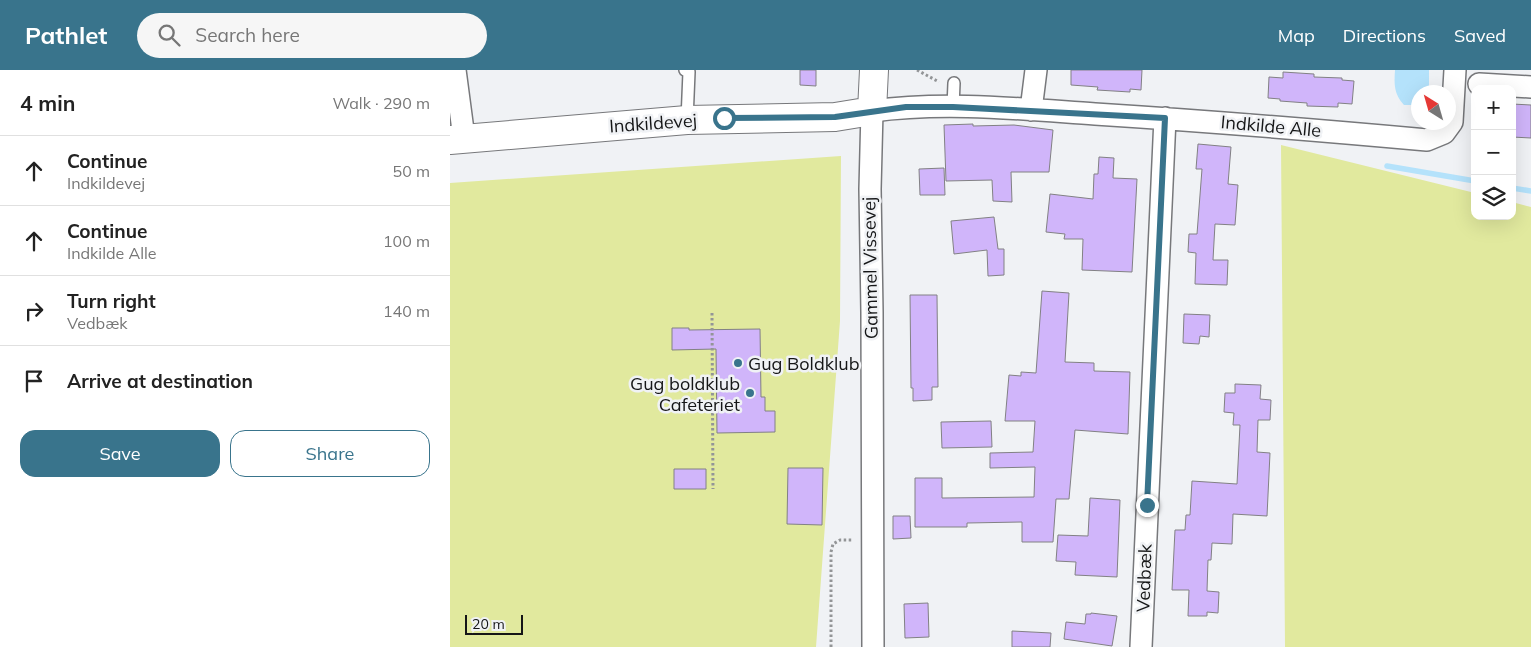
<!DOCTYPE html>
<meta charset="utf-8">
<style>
:root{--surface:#fff;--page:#f6f6f6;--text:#222;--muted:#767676;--line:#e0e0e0;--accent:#39748c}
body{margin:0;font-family:Mulish,sans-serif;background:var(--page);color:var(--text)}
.controls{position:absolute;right:15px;top:15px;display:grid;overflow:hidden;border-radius:10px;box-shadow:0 5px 20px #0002}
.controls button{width:45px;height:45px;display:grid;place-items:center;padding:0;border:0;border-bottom:1px solid var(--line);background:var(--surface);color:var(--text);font:25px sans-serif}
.compass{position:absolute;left:961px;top:15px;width:45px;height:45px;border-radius:50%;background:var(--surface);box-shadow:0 5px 20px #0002;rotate:323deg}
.scale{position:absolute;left:15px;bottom:12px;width:58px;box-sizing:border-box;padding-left:5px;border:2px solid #151617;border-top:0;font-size:14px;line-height:18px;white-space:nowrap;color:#151617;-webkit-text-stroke:4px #f0f2f5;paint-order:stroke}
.stop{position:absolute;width:15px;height:15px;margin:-11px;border:4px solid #39748c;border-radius:50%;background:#fff}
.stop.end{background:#39748c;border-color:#fff;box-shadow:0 1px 5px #0008}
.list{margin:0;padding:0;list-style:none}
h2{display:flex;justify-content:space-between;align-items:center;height:65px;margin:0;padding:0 20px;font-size:21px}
h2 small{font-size:16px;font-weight:400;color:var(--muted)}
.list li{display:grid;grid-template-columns:32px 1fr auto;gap:15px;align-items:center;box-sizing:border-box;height:70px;padding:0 20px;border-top:1px solid var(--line)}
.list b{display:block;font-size:19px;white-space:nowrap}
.list p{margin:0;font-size:16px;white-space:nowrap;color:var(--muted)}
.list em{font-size:16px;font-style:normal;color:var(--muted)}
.actions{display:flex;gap:10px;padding:15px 20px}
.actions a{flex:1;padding:11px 0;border:1px solid var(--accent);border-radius:15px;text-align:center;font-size:18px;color:var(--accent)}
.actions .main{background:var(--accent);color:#fff}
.icon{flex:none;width:28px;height:28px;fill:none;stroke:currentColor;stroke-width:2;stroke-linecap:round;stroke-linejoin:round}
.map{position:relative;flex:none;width:1081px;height:577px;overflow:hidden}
header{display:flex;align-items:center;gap:30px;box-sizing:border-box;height:70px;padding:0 25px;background:var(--accent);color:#fff}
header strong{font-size:24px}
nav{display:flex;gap:28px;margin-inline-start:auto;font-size:18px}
.search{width:350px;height:45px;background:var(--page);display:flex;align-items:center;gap:12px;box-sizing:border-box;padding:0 18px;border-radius:28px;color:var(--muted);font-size:19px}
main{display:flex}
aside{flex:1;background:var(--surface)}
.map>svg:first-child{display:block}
</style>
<header>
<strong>Pathlet</strong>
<div class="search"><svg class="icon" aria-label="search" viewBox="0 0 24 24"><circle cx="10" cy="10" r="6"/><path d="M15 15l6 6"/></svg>Search here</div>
<nav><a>Map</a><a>Directions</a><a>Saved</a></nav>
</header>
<main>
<aside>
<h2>4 min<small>Walk · 290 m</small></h2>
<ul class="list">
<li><svg class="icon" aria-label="ahead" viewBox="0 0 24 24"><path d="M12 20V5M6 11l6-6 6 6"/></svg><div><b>Continue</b><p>Indkildevej</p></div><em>50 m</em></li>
<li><svg class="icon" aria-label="ahead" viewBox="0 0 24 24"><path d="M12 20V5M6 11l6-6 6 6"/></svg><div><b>Continue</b><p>Indkilde Alle</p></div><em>100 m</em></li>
<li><svg class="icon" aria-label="right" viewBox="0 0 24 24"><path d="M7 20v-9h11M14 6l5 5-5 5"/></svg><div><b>Turn right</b><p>Vedbæk</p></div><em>140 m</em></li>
<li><svg class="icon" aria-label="arrive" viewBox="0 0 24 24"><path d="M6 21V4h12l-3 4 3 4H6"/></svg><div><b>Arrive at destination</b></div></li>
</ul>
<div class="actions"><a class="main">Save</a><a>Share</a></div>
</aside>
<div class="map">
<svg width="1081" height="577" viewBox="0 0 1081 577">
<rect width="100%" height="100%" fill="#f0f2f5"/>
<!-- green -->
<path fill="#e1e99e" d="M 831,75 L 1025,123 L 1025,146 L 1062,146 L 1062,132 L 1081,137 L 1081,577 L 835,577 Z
M 391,86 L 390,251 L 366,577 L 0,577 L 0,113 Z"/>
<!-- water -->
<path fill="#b4e2fb" d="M 945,0 L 979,0 L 979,22 L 968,22 L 968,35 L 954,35 C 944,24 944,15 945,0 Z"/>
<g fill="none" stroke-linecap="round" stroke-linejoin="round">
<!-- stream -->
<path stroke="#b4e2fb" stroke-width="5.5" d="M 937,96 L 1025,111
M 1062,118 L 1081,121"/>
</g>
<!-- building -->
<path fill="#d0b5fa" stroke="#828184" d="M 350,0 L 366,0 L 366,16 L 350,15 Z
M 621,0 L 692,0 L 691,20 L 680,19 L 680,22 L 647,20 L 648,17 L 621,15 Z
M 833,2 L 864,4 L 864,7 L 892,8 L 892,10 L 904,11 L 902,34 L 888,33 L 888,37 L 857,36 L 857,33 L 830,31 L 830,29 L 818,28 L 819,7 L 833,8 Z
M 1062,34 L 1081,35 L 1081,68 L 1062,67 Z
M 523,54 L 523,56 L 564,55 L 603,60 L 599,102 L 561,102 L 562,132 L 543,131 L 542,110 L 496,111 L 494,55 Z
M 748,74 L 781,77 L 778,114 L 788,115 L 785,155 L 765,154 L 763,190 L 778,190 L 777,215 L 745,214 L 746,183 L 738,182 L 739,164 L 747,164 L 752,99 L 746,99 Z
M 649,87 L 664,88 L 663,108 L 687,109 L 682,202 L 632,200 L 633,169 L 614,169 L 615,164 L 596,162 L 600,124 L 643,129 L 644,104 L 648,104 Z
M 494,98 L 495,125 L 470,125 L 469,99 Z
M 544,147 L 548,179 L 554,179 L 554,205 L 538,206 L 537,180 L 504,184 L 501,151 Z
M 592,221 L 619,223 L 615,292 L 644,293 L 644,301 L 680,302 L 678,364 L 625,360 L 619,429 L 606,429 L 603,472 L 572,472 L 572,452 L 517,453 L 517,457 L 465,457 L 465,408 L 492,408 L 492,428 L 584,427 L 585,397 L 540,398 L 540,383 L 583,382 L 585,351 L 555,351 L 559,305 L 571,306 L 571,302 L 586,303 Z
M 460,225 L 487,225 L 488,317 L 482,317 L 482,330 L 463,331 L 463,318 L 461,318 Z
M 734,244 L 760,245 L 759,267 L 750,266 L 749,274 L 733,273 Z
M 222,258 L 239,258 L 239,260 L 310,259 L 311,327 L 315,327 L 315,341 L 325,341 L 325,362 L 267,363 L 266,279 L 222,280 Z
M 785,314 L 811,315 L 810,329 L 821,330 L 820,350 L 808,350 L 807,382 L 820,383 L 817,446 L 783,444 L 782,474 L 762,473 L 761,490 L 758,490 L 757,521 L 769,522 L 768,543 L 757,542 L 757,546 L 738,546 L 739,520 L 722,520 L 725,460 L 735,460 L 736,445 L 740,445 L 742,411 L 787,414 L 790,355 L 783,355 L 784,343 L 774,342 L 775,323 L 785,323 Z
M 541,351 L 542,377 L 492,378 L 491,352 Z
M 338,398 L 373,398 L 372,455 L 337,454 Z
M 224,399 L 256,399 L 256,419 L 224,419 Z
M 640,428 L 670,430 L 667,507 L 625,505 L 626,492 L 606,491 L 608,465 L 638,466 Z
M 443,446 L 460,446 L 461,468 L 443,469 Z
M 478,533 L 479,567 L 455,568 L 454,534 Z
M 641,543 L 667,546 L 662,576 L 614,569 L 616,552 L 635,554 L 636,544 L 641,544 Z
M 562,561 L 601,563 L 600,577 L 562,577 Z"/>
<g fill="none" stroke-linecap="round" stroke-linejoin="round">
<defs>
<path id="service" d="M 235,0 L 239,2 L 237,50
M 503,37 L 504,13"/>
<path id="minor" d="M 5,0 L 14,68
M 1029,14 L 1081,17
M 581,40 L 586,0
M 423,577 L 422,242 L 420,119 L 422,41 C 495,31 571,39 645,44 C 756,51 866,60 977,70 L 994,63 L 1002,52 L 1005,0
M 691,577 L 715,48"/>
<path id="tertiary" d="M 0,70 L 237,50 L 385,47 L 422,41 L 424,0"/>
</defs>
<!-- service casing -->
<use href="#service" stroke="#77787b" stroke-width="14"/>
<!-- minor casing -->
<use href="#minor" stroke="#77787b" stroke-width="24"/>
<!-- tertiary casing -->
<use href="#tertiary" stroke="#77787b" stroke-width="30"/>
<!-- path -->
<path stroke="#939597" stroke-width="3" stroke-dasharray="2.5 2.5" stroke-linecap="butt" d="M 467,0 L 489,12
M 262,243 L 263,419
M 381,577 L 381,482 L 383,474 L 390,470 L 403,470"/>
<!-- service -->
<use href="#service" stroke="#fff" stroke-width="11"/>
<!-- minor -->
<use href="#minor" stroke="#fff" stroke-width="21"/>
<!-- tertiary -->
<use href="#tertiary" stroke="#fff" stroke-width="28"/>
</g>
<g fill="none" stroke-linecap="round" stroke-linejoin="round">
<!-- route -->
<path stroke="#39748c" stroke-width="6" d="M 274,48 L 385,47 L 456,37 L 503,37 L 715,48 L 697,435"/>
</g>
<!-- markers -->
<g fill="#39748c" stroke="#f0f2f5" stroke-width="2">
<circle cx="288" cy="293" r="5"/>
<circle cx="300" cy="323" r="5"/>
</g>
<g text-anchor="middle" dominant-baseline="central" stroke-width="5" stroke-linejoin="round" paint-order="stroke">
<!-- street labels -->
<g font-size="18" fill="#151617" stroke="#f0f2f5">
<text transform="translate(203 53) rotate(-4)">Indkildevej</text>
<text transform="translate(821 56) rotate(5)">Indkilde Alle</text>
<text transform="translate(420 198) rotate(-91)">Gammel Vissevej</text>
<text transform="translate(694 508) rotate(-88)">Vedbæk</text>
</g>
<!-- poi labels -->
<g font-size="18" fill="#151617" stroke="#f0f2f5" text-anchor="start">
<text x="298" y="293">Gug Boldklub</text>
<text x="290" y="313" text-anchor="end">Gug boldklub<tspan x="290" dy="21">Cafeteriet</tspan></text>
</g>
</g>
</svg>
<div class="controls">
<button>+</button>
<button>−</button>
<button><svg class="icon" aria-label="layers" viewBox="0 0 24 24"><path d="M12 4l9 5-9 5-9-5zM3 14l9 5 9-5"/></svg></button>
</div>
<svg class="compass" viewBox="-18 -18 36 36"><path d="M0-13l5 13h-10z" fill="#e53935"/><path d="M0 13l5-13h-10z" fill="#767676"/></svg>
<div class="scale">20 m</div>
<div class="stop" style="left:274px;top:48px"></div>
<div class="stop end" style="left:697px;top:435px"></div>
</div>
</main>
